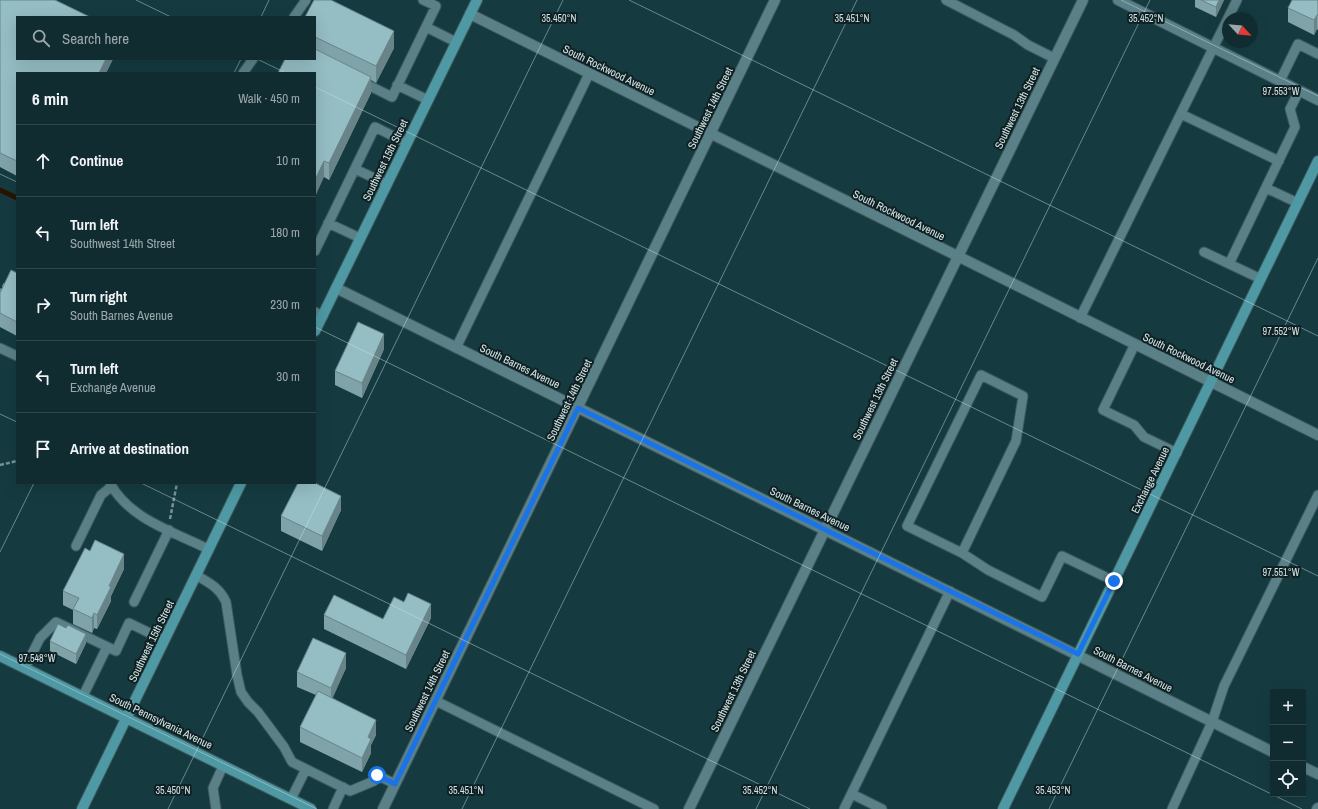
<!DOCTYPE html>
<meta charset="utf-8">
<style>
:root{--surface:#102c31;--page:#1e383d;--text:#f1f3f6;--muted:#9ca7ab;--line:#30484d}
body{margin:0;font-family:"Archivo Narrow",sans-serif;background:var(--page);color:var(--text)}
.controls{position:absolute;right:12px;bottom:12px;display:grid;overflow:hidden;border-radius:0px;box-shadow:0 4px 16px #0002}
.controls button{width:36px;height:36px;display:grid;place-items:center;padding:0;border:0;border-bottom:1px solid var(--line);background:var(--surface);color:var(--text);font:20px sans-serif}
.compass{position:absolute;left:1222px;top:12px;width:36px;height:36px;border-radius:50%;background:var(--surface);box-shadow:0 4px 16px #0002;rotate:116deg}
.stop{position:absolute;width:12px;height:12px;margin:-9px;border:3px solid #1a73e8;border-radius:50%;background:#fff}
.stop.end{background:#1a73e8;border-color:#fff;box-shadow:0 1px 4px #0008}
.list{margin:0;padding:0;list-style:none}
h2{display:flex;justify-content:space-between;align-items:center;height:52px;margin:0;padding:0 16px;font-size:17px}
h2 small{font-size:13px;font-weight:400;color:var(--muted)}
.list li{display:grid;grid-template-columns:26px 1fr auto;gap:12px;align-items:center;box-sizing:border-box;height:72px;padding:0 16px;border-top:1px solid var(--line)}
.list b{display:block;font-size:15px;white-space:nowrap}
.list p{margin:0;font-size:13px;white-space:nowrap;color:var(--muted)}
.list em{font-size:13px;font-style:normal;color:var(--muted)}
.icon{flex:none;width:22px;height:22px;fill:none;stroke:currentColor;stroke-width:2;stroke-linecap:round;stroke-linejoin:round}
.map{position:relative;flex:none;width:1318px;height:809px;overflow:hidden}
.search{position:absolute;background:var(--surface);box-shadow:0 4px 16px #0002;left:16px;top:16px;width:300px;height:44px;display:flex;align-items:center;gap:10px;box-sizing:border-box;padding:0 14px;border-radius:0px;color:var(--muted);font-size:15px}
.panel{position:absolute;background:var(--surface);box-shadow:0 4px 16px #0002;left:16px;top:72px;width:300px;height:412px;border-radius:0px}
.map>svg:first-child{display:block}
</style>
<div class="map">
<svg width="1318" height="809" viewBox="0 0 1318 809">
<rect width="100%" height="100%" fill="#153b41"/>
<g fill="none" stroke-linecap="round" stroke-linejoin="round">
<!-- stream -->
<path stroke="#291300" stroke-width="5" d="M 0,190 L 17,198"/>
<defs>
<path id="lane" d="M 946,0 L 1014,35 L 1028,45 L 1054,58
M 294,17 L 306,0
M 1228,18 L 1237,0
M 426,27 L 456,42
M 243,73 L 253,59
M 360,81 L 392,97 L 436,6 L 423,0
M 1280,81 L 1298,44 L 1318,54
M 397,85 L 428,100
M 1181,114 L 1279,161
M 355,169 L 387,184
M 1266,188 L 1298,203
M 328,223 L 360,238
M 315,251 L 375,127 L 407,143
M 1204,252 L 1261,279
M 1229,264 L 1295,127 L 1290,109 L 1299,91
M 315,312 L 323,316
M 1080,318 L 1228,18
M 1135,344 L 1103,410 L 1134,425 L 1144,437 L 1177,453
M 0,348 L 17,356
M 456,348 L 589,74
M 110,483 C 129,519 174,532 208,549
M 76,546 L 101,495 L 112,486
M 962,553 L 1016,441 L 1023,396 L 981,375 L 907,526 L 962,553 L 988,570 L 1042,597 L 1062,556 L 1114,581
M 196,575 C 209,583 219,587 226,602 L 237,675 L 241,692 L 248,702 L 258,712 L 284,747 L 292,762 L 350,791 L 374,781 L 377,775 L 395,784
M 134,602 L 169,530
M 25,668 L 40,638 L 56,622 L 116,651 L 129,623 L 164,640
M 83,696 L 107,647
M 436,701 L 654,809
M 852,794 L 882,809
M 291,799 L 306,769
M 216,809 L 213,788 L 223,766
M 333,809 L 343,787
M 844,809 L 950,591
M 1172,809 L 1212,722 L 1224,686 L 1318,495"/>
<path id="street" d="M 1118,0 L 1318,100
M 470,14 L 1318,435
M 336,288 L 1273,752
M 1303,767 L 1318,774
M 383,809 L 775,0
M 689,809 L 1083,0
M 1317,809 L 1318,808"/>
<path id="secondary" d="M 315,331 L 477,0
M 0,656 L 311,809
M 82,809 L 241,483
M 1003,809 L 1318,161"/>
</defs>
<!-- lane casing -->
<use href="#lane" stroke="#3d585c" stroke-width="11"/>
<!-- street casing -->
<use href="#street" stroke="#3d585c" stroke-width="12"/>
<!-- secondary casing -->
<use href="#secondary" stroke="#3d585c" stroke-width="12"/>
<!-- path -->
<path stroke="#769398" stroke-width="2.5" stroke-dasharray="4 2" stroke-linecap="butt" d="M 0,292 L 5,283
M 0,465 L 17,461
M 170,519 L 177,483"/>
<!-- lane -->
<use href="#lane" stroke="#5a8187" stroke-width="9"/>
<!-- street -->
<use href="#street" stroke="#5a8187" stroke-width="10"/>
<!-- secondary -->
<use href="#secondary" stroke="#4e99a4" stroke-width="10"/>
</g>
<!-- wall -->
<path fill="#80a3a9" d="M 0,0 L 17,59 L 113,59 L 106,73 L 17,73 L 17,176 L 0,167 Z
M 1195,0 L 1224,0 L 1216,17 L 1195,7 Z
M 1318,0 L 1318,30 L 1317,29 L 1314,35 L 1288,22 L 1288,8 Z
M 315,17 L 394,48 L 376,83 L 371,80 L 371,93 L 329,180 L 324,177 L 315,59 Z
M 17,273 L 17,336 L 0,327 L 0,293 Z
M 384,349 L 362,398 L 335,385 L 335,371 Z
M 341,510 L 322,551 L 281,531 L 281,516 Z
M 124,569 L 111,596 L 111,601 L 97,629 L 94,628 L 92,633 L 73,624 L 73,610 L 63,605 L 63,591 Z
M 324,615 L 383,619 L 431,618 L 406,669 L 324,629 Z
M 50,641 L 86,643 L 76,664 L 50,651 Z
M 346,668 L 332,698 L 376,735 L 371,745 L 371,753 L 362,772 L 300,742 L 300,727 L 316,695 L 297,687 L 297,672 Z"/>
<!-- shaded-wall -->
<path fill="#688489" d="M 1219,0 L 1224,0 L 1216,17 L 1216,7 Z
M 1317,15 L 1317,29 L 1314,35 L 1314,20 Z
M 394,31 L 394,48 L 376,83 L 376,66 Z
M 106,59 L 113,59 L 106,73 L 99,73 Z
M 371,77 L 371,93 L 329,180 L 329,163 Z
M 324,161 L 324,177 L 315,197 L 315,180 Z
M 384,334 L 384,349 L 362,398 L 362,383 Z
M 341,496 L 341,510 L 322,551 L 322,536 Z
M 124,554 L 124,569 L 111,596 L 111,601 L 97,629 L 97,615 L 109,586 Z
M 431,604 L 431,618 L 406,669 L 406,655 Z
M 94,613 L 94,628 L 92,633 L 92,618 Z
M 86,634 L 86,643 L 76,664 L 76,654 Z
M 346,653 L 346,668 L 331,702 L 331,688 Z
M 376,720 L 376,735 L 371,745 L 371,753 L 362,772 L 362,758 L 368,737 Z"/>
<!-- building -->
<path fill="#95bdc4" stroke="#688489" d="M 0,0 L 55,0 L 90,17 L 17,17 L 17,59 L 106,59 L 99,73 L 17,73 L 17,161 L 0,153 Z
M 314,0 L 331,0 L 394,31 L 376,66 L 315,37 L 315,17 L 305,17 Z
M 1201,0 L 1219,0 L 1216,7 Z
M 1292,0 L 1318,0 L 1318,15 L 1317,15 L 1314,20 L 1288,8 Z
M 315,49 L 371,77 L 329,163 L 324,161 L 315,180 L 315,73 L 278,73 L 285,59 L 315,59 Z
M 11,270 L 17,273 L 17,322 L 0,313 L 0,293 Z
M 358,322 L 384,334 L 362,383 L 335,371 Z
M 298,483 L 315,483 L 341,496 L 322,536 L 281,516 Z
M 95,540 L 124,554 L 109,586 L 111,587 L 97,615 L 94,613 L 92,618 L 73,609 L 79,598 L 63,591 L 85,548 L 90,551 Z
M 408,593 L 431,604 L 406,655 L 324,615 L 334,595 L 383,619 L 394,597 L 404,602 Z
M 58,624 L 66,628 L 68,625 L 86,634 L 76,654 L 50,641 Z
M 313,638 L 346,653 L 331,688 L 297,672 Z
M 318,691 L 376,720 L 368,737 L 371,739 L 362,758 L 300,727 Z"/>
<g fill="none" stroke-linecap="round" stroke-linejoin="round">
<!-- route -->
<path stroke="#1a73e8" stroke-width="5" d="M 377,775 L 395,784 L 578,408 L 1078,654 L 1114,581"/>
</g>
<!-- ticks -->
<path fill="none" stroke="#d1e5e8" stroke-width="1" stroke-opacity="0.45" d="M 136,0 L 171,17M 629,0 L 1318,336M 1121,0 L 1318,96M 261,17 L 269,0M 257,59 L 286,73M 234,73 L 241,59M 315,87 L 1318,576M 0,174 L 17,182M 315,327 L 1302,809M 0,414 L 17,422M 141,483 L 810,809M 0,552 L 34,483M 0,654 L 317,809M 168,809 L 563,0M 462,809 L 857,0M 756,809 L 1150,0M 1049,809 L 1318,258"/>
<g text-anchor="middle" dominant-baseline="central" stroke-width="4" stroke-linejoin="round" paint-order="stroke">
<!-- street labels -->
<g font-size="11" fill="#d1e5e8" stroke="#102022">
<text transform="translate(609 70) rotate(26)">South Rockwood Avenue</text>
<text transform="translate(710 108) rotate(-64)">Southwest 14th Street</text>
<text transform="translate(1017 108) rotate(-64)">Southwest 13th Street</text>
<text transform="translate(385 160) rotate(-64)">Southwest 15th Street</text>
<text transform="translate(899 215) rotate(26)">South Rockwood Avenue</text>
<text transform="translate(1189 358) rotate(26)">South Rockwood Avenue</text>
<text transform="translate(520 366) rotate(26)">South Barnes Avenue</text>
<text transform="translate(875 399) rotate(-64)">Southwest 13th Street</text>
<text transform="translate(569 400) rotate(-64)">Southwest 14th Street</text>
<text transform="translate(1150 480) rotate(-64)">Exchange Avenue</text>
<text transform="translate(810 509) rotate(26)">South Barnes Avenue</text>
<text transform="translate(151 641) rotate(-64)">Southwest 15th Street</text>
<text transform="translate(1133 669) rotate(27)">South Barnes Avenue</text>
<text transform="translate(427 691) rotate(-64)">Southwest 14th Street</text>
<text transform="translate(733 691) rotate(-64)">Southwest 13th Street</text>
<text transform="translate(161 721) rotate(26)">South Pennsylvania Avenue</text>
</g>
</g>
<g font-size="10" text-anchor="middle" fill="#d1e5e8" stroke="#102022" stroke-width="4" stroke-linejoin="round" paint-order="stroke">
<text x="559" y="22">35.450°N</text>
<text x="852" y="22">35.451°N</text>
<text x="1146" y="22">35.452°N</text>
<text x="1281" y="95">97.553°W</text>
<text x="1281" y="335">97.552°W</text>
<text x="1281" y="576">97.551°W</text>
<text x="37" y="662">97.548°W</text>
<text x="173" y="794">35.450°N</text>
<text x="466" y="794">35.451°N</text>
<text x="760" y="794">35.452°N</text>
<text x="1053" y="794">35.453°N</text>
</g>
</svg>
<div class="controls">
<button>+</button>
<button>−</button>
<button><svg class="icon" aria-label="locate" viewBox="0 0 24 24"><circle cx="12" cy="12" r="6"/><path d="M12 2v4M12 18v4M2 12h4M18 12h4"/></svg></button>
</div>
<svg class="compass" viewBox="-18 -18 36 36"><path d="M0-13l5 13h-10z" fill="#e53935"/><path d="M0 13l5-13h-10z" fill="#9ca7ab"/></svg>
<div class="stop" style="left:377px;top:775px"></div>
<div class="stop end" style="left:1114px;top:581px"></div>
<div class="search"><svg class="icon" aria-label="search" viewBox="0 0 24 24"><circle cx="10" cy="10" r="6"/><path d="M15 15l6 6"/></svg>Search here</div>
<section class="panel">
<h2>6 min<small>Walk · 450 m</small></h2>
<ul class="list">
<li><svg class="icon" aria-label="ahead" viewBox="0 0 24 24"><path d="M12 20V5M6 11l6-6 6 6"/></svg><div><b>Continue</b></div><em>10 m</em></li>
<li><svg class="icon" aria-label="left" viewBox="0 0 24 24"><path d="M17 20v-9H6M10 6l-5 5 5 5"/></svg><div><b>Turn left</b><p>Southwest 14th Street</p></div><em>180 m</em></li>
<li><svg class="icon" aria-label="right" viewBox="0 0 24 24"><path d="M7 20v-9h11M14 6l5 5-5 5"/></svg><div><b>Turn right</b><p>South Barnes Avenue</p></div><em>230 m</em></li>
<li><svg class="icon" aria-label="left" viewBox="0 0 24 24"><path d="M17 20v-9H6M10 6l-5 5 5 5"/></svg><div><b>Turn left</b><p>Exchange Avenue</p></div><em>30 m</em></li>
<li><svg class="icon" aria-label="arrive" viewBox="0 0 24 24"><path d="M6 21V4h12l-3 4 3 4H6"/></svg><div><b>Arrive at destination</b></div></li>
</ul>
</section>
</div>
